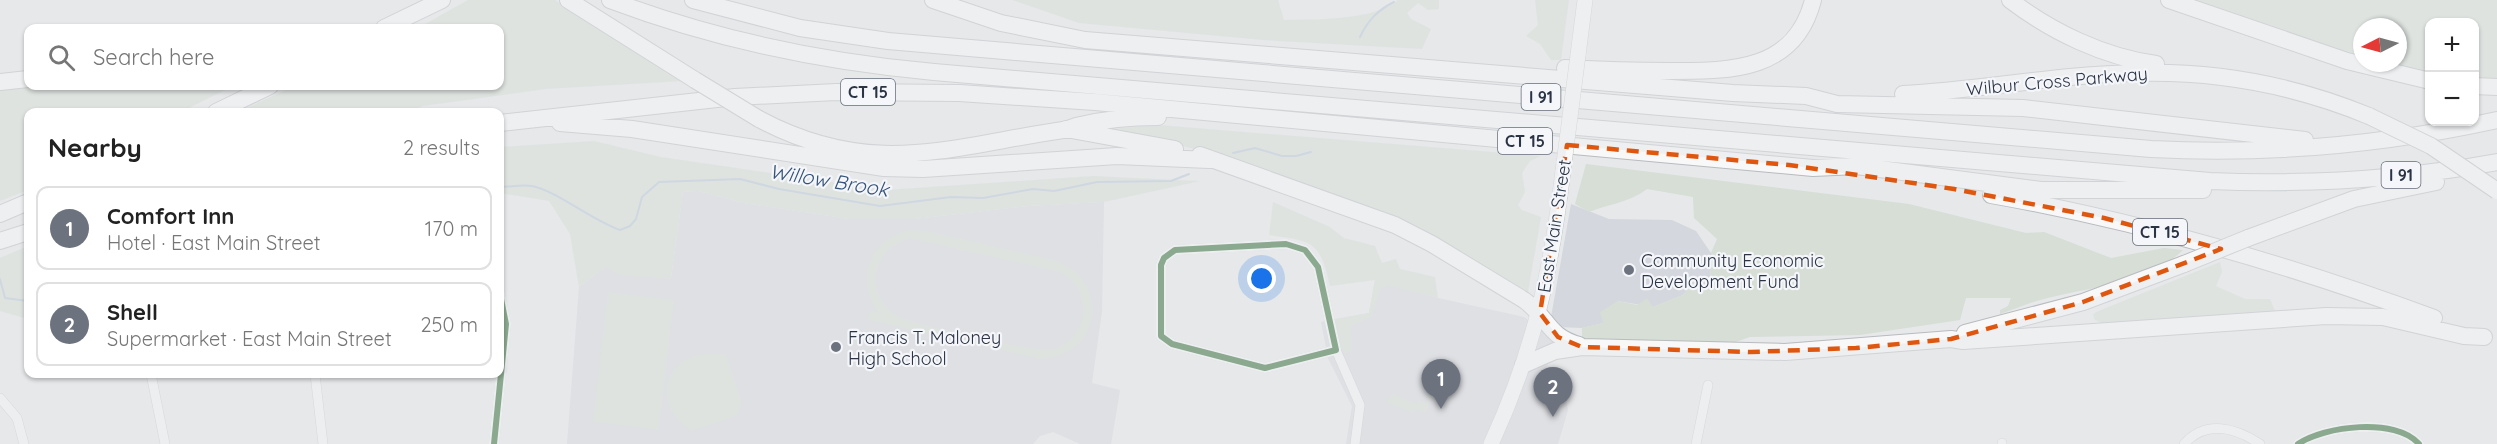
<!DOCTYPE html>
<meta charset="utf-8">
<style>
:root{--surface:#fff;--page:#f2f2f2;--text:#222;--muted:#767676;--line:#e0e0e0;--accent:#6c737f}
body{margin:0;font-family:Quicksand,sans-serif;background:var(--page);color:var(--text)}
.controls{position:absolute;right:18px;top:18px;display:grid;overflow:hidden;border-radius:12px;box-shadow:0 2px 4px #0004}
.controls button{width:54px;height:54px;display:grid;place-items:center;padding:0;border:0;border-bottom:2px solid var(--line);background:var(--surface);color:var(--text);font:30px sans-serif}
.compass{position:absolute;left:2353px;top:18px;width:54px;height:54px;border-radius:50%;background:var(--surface);box-shadow:0 2px 4px #0004;rotate:264deg}
.you{position:absolute;left:1262px;top:279px;width:21px;height:21px;margin:-15px;border:4px solid #fff;border-radius:50%;background:#1a73e8;box-shadow:0 0 0 9px #1a73e833}
.badge{display:grid;place-items:center;width:39px;height:39px;border-radius:50%;background:var(--accent);color:#fff;font-size:20px;font-weight:700}
.pin{position:absolute;translate:-50% -50px;filter:drop-shadow(0 2px 3px #0008)}
.pin::after{content:'';position:absolute;top:32px;width:21px;height:18px;background:inherit;clip-path:polygon(0 0,100% 0,50% 100%)}
.list{margin:0;padding:0;list-style:none}
h2{display:flex;justify-content:space-between;align-items:center;height:78px;margin:0;padding:0 24px;font-size:26px}
h2 small{font-size:20px;font-weight:400;color:var(--muted)}
.list li{display:grid;grid-template-columns:39px 1fr auto;gap:18px;align-items:center;box-sizing:border-box;height:84px;margin:0 12px 12px;padding:0 12px;border:2px solid var(--line);border-radius:12px}
.list b{display:block;font-size:22px;white-space:nowrap}
.list p{margin:0;font-size:20px;white-space:nowrap;color:var(--muted)}
.list em{font-size:20px;font-style:normal;color:var(--muted)}
.icon{flex:none;width:33px;height:33px;fill:none;stroke:currentColor;stroke-width:2;stroke-linecap:round;stroke-linejoin:round}
.map{position:relative;flex:none;width:2497px;height:444px;overflow:hidden}
.search{position:absolute;background:var(--surface);box-shadow:0 2px 4px #0004;left:24px;top:24px;width:480px;height:66px;display:flex;align-items:center;gap:15px;box-sizing:border-box;padding:0 21px;border-radius:12px;color:var(--muted);font-size:22px}
.panel{position:absolute;background:var(--surface);box-shadow:0 2px 4px #0004;left:24px;top:108px;width:480px;height:270px;border-radius:12px}
.map>svg:first-child{display:block}
</style>
<div class="map">
<svg width="2497" height="444" viewBox="0 0 2497 444">
<rect width="100%" height="100%" fill="#e6e8ea"/>
<!-- built -->
<path fill="#d4d7dd" d="M 698,191 L 743,203 L 849,219 L 915,219 L 1030,206 L 1104,202 L 1102,311 L 1092,383 L 1120,390 L 1111,444 L 1080,444 L 1053,432 L 1040,436 L 1033,444 L 567,444 L 579,287 L 606,267 L 671,279 L 683,192 Z
M 1571,204 L 1609,219 L 1672,220 L 1696,231 L 1711,253 L 1710,287 L 1687,290 L 1683,295 L 1653,307 L 1618,301 L 1603,323 L 1582,328 L 1558,327 L 1546,371 L 1563,378 L 1568,410 L 1558,444 L 1346,444 L 1352,406 L 1328,358 L 1321,322 L 1369,313 L 1375,280 L 1438,298 L 1524,317 L 1548,334 Z"/>
<!-- green -->
<path fill="#d6ded6" fill-rule="evenodd" d="M 468,0 L 555,0 L 683,81 L 545,89 L 423,106 L 407,112 L 237,112 L 295,86 L 500,86 L 500,28 L 418,28 Z
M 1012,0 L 1278,0 L 1284,20 C 1314,19 1375,21 1398,0 L 1439,0 L 1439,9 L 1428,10 L 1418,3 L 1407,13 L 1411,19 L 1431,29 L 1422,49 L 1263,40 L 1079,23 Z
M 1535,0 L 1569,0 L 1561,60 L 1551,60 L 1540,44 L 1526,36 L 1538,25 Z
M 2195,0 L 2497,0 L 2497,79 L 2475,79 L 2474,22 L 2430,22 L 2429,72 L 2379,63 L 2398,63 L 2398,27 L 2362,27 L 2362,58 Z
M 28,86 L 233,86 L 181,112 L 28,112 L 28,190 L 0,201 L 0,88 Z
M 1158,125 L 1541,156 L 1530,161 L 1522,173 L 1525,192 L 1518,205 L 1522,210 L 1541,217 L 1528,292 L 1495,275 L 1221,155 L 1110,129 Z
M 594,141 L 661,157 L 886,190 L 1093,176 L 1200,181 L 1104,202 L 1030,206 L 915,219 L 849,219 L 743,203 L 698,191 L 683,192 L 671,279 L 619,275 L 606,267 L 579,287 L 570,234 L 549,201 L 500,193 L 500,147 Z
M 1586,164 L 1909,204 L 2026,233 L 2044,232 L 2111,258 L 2164,248 L 2183,250 C 2150,283 2083,288 2040,300 C 2026,304 2013,310 2000,314 L 2000,310 L 2008,306 L 2011,298 L 1966,298 L 1960,320 L 1860,335 L 1750,337 L 1721,347 L 1582,340 L 1582,328 L 1603,323 L 1600,312 L 1618,301 L 1637,305 L 1647,298 L 1653,307 L 1683,295 L 1687,290 L 1710,287 L 1711,253 L 1717,239 L 1694,218 L 1693,197 L 1647,189 C 1630,202 1609,204 1589,212 L 1575,204 Z
M 1273,202 L 1330,227 L 1344,238 L 1375,246 L 1382,263 L 1396,259 L 1400,269 L 1435,277 L 1438,298 L 1388,286 L 1381,288 L 1372,317 L 1351,326 L 1352,351 L 1345,354 L 1341,347 L 1335,319 L 1369,313 L 1375,280 L 1330,286 C 1320,241 1313,241 1269,235 Z
M 910,230 L 927,231 L 1054,260 C 1113,280 1102,357 1040,359 L 868,320 L 870,311 L 878,312 C 854,279 870,238 910,230 ZM 912,239 L 1059,272 C 1073,279 1083,291 1083,308 C 1084,327 1071,345 1052,349 C 1035,353 920,325 899,317 C 863,297 871,246 912,239 Z
M 28,246 L 28,319 L 0,311 L 0,258 Z
M 2220,262 L 2222,272 L 2216,286 L 2245,299 L 2270,299 L 2277,315 L 2102,323 L 2095,320 L 2093,315 L 2096,312 Z
M 608,292 L 674,300 L 659,430 L 593,422 Z
M 726,354 L 742,403 L 737,416 L 691,431 C 684,425 676,419 671,410 C 659,387 673,361 697,355 C 706,353 717,354 726,354 Z
M 1434,366 L 1446,367 L 1445,375 L 1441,373 L 1441,380 L 1425,413 L 1416,409 L 1414,413 L 1387,403 L 1392,393 L 1417,404 L 1419,400 L 1426,403 L 1436,379 Z"/>
<g fill="none" stroke-linecap="round" stroke-linejoin="round">
<!-- stream -->
<path stroke="#b4c4d5" stroke-width="2" d="M 1360,37 C 1368,20 1378,10 1394,2
M 1233,153 L 1255,148 L 1282,156 L 1296,156 L 1311,152
M 500,187 C 510,187 522,184 532,186 C 557,191 591,220 620,230 L 630,226 L 636,219 L 642,197 L 659,182 L 740,179 L 779,189 L 880,206 L 951,197 L 983,198 L 1033,189 L 1054,191 L 1097,182 L 1171,181 L 1189,174
M 0,279 L 5,298 L 28,301"/>
<defs>
<path id="minor" d="M 1286,244 L 1305,250 L 1318,267 L 1336,350 L 1265,368 L 1172,344 L 1161,336 L 1161,265 L 1164,258 L 1175,250 Z
M 1336,350 L 1360,405 L 1355,444
M 151,374 L 165,444
M 315,374 L 323,444
M 0,398 L 17,418 L 24,444
M 2002,443 L 2002,444
M 494,444 L 506,324 L 500,294
M 1696,444 L 1708,385
M 2184,444 C 2206,419 2236,428 2260,444
M 2298,444 C 2324,426 2396,417 2419,444"/>
<path id="primary" d="M 1578,55 L 1585,0
M 1491,444 C 1534,351 1551,272 1563,171"/>
<path id="motorway" d="M 568,0 L 695,80
M 610,0 C 716,40 822,62 934,72 L 2210,181 C 2306,185 2403,179 2497,162
M 693,0 L 800,28 L 888,41 L 2151,149 C 2267,155 2383,145 2497,120
M 933,0 L 1001,23 L 1085,40 L 1733,93 L 1806,96 L 1837,104 L 2023,108 L 2305,140
M 2010,0 C 2052,32 2104,57 2156,64
M 2169,0 L 2347,61 L 2430,81
M 384,28 L 442,0
M 1565,68 C 1601,70 1636,71 1671,71 C 1732,71 1795,71 1813,0
M 0,82 L 28,79
M 2474,86 L 2497,87
M 1903,94 C 1981,90 2060,74 2138,73 C 2218,71 2296,86 2369,116
M 216,112 L 270,86
M 759,119 C 872,179 947,147 1063,130 C 1069,129 1075,126 1081,125 C 1106,119 1133,117 1158,117
M 500,123 L 735,97 L 836,92 L 959,93 L 1095,102 L 1813,168 L 1857,166 L 2041,190 L 2203,190
M 560,123 L 632,129 L 884,168 L 923,169 L 1117,156 L 1209,160
M 1066,129 L 1175,149
M 1200,155 L 1395,225 L 1432,244 L 1524,300 C 1549,318 1547,336 1579,345
M 1991,195 C 2143,222 2290,265 2434,318
M 0,214 L 28,202
M 2248,238 L 2354,199 L 2436,182
M 0,241 L 28,232
M 1965,333 L 2083,302 L 2184,264
M 1523,365 L 1555,351 L 1582,347 L 1785,352 L 1951,339 L 1963,341 L 2326,316 L 2383,317 L 2464,336 L 2484,337"/>
</defs>
<!-- minor casing -->
<use href="#minor" stroke="#c4c6c8" stroke-width="10"/>
<!-- primary casing -->
<use href="#primary" stroke="#c2c5c8" stroke-width="16"/>
<!-- motorway casing -->
<use href="#motorway" stroke="#b8bbbf" stroke-width="18"/>
<!-- minor -->
<use href="#minor" stroke="#f5f6f7" stroke-width="9"/>
<!-- primary -->
<use href="#primary" stroke="#f8f8f8" stroke-width="15"/>
<!-- motorway -->
<use href="#motorway" stroke="#f8f8f8" stroke-width="16"/>
<defs>
<path id="primary-bridge" d="M 1563,171 L 1578,55"/>
<path id="motorway-bridge" d="M 695,80 L 759,119
M 2369,116 L 2431,146 L 2497,191
M 2184,264 L 2248,238"/>
</defs>
<!-- primary-bridge casing -->
<use href="#primary-bridge" stroke="#c2c5c8" stroke-width="16" stroke-linecap="butt"/>
<!-- motorway-bridge casing -->
<use href="#motorway-bridge" stroke="#b8bbbf" stroke-width="18" stroke-linecap="butt"/>
<!-- primary-bridge -->
<use href="#primary-bridge" stroke="#f8f8f8" stroke-width="15"/>
<!-- motorway-bridge -->
<use href="#motorway-bridge" stroke="#f8f8f8" stroke-width="16"/>
<defs>
<path id="cycleway" d="M 1286,244 L 1305,250 L 1318,267 L 1336,350 L 1265,368 L 1172,344 L 1161,336 L 1161,265 L 1164,258 L 1175,250 Z
M 494,444 L 506,324 L 500,294
M 2298,444 C 2324,426 2396,417 2419,444"/>
</defs>
<!-- cycleway casing -->
<use href="#cycleway" stroke="#f4f6f9" stroke-width="10"/>
<!-- cycleway -->
<use href="#cycleway" stroke="#1b5e20" stroke-width="6"/>
</g>
<!-- marked area -->
<path d="M0 0H2497V444H0ZM 1567,145 L 1789,165 L 1954,189 L 2104,218 L 2221,249 L 2083,302 L 1951,339 L 1856,348 L 1751,352 L 1582,347 L 1558,337 L 1540,313 Z" fill="#e6e8ea" fill-opacity=".55" fill-rule="evenodd"/>
<path fill="none" stroke="#df570f" stroke-width="4.5" stroke-dasharray="12 8" stroke-linejoin="round" d="M 1567,145 L 1789,165 L 1954,189 L 2104,218 L 2221,249 L 2083,302 L 1951,339 L 1856,348 L 1751,352 L 1582,347 L 1558,337 L 1540,313 Z"/>
<!-- markers -->
<g fill="#6c737f" stroke="#f4f6f9" stroke-width="2">
<circle cx="1629" cy="270" r="6"/>
<circle cx="836" cy="347" r="6"/>
</g>
<g text-anchor="middle" dominant-baseline="central" stroke-width="4.5" stroke-linejoin="round" paint-order="stroke">
<!-- shield labels -->
<g fill="#f4f6f9" stroke="#676e7b" stroke-width="1.5">
<rect x="841" y="79" width="54" height="26" rx="4.5"/>
<rect x="1521.5" y="84" width="39" height="26" rx="4.5"/>
<rect x="1498" y="128" width="54" height="26" rx="4.5"/>
<rect x="2381.5" y="162" width="39" height="26" rx="4.5"/>
<rect x="2133" y="219" width="54" height="26" rx="4.5"/>
</g>
<g font-size="16" font-weight="bold" fill="#2b3445">
<text x="868" y="92">CT 15</text>
<text x="1541" y="97">I 91</text>
<text x="1525" y="141">CT 15</text>
<text x="2401" y="175">I 91</text>
<text x="2160" y="232">CT 15</text>
</g>
<!-- street labels -->
<g font-size="18" fill="#2b3445" stroke="#f4f6f9">
<text transform="translate(2057 81) rotate(-5)">Wilbur Cross Parkway</text>
<text transform="translate(1554 226) rotate(-81)">East Main Street</text>
</g>
<!-- poi labels -->
<g font-size="18" fill="#2b3445" stroke="#f4f6f9" text-anchor="start">
<text x="1641" y="260">Community Economic<tspan x="1641" dy="21">Development Fund</tspan></text>
<text x="848" y="337">Francis T. Maloney<tspan x="848" dy="21">High School</tspan></text>
</g>
<!-- water labels -->
<g font-size="20" font-style="italic" fill="#34527a" stroke="#f4f6f9">
<text transform="translate(829 180) rotate(9)">Willow Brook</text>
</g>
</g>
</svg>
<div class="controls">
<button>+</button>
<button>−</button>
</div>
<svg class="compass" viewBox="-18 -18 36 36"><path d="M0-13l5 13h-10z" fill="#e53935"/><path d="M0 13l5-13h-10z" fill="#767676"/></svg>
<div class="you"></div>
<div class="pin badge" style="left:1441px;top:409px">1</div>
<div class="pin badge" style="left:1553px;top:417px">2</div>
<div class="search"><svg class="icon" aria-label="search" viewBox="0 0 24 24"><circle cx="10" cy="10" r="6"/><path d="M15 15l6 6"/></svg>Search here</div>
<section class="panel">
<h2>Nearby<small>2 results</small></h2>
<ul class="list">
<li><span class="badge">1</span><div><b>Comfort Inn</b><p>Hotel · East Main Street</p></div><em>170 m</em></li>
<li><span class="badge">2</span><div><b>Shell</b><p>Supermarket · East Main Street</p></div><em>250 m</em></li>
</ul>
</section>
</div>
